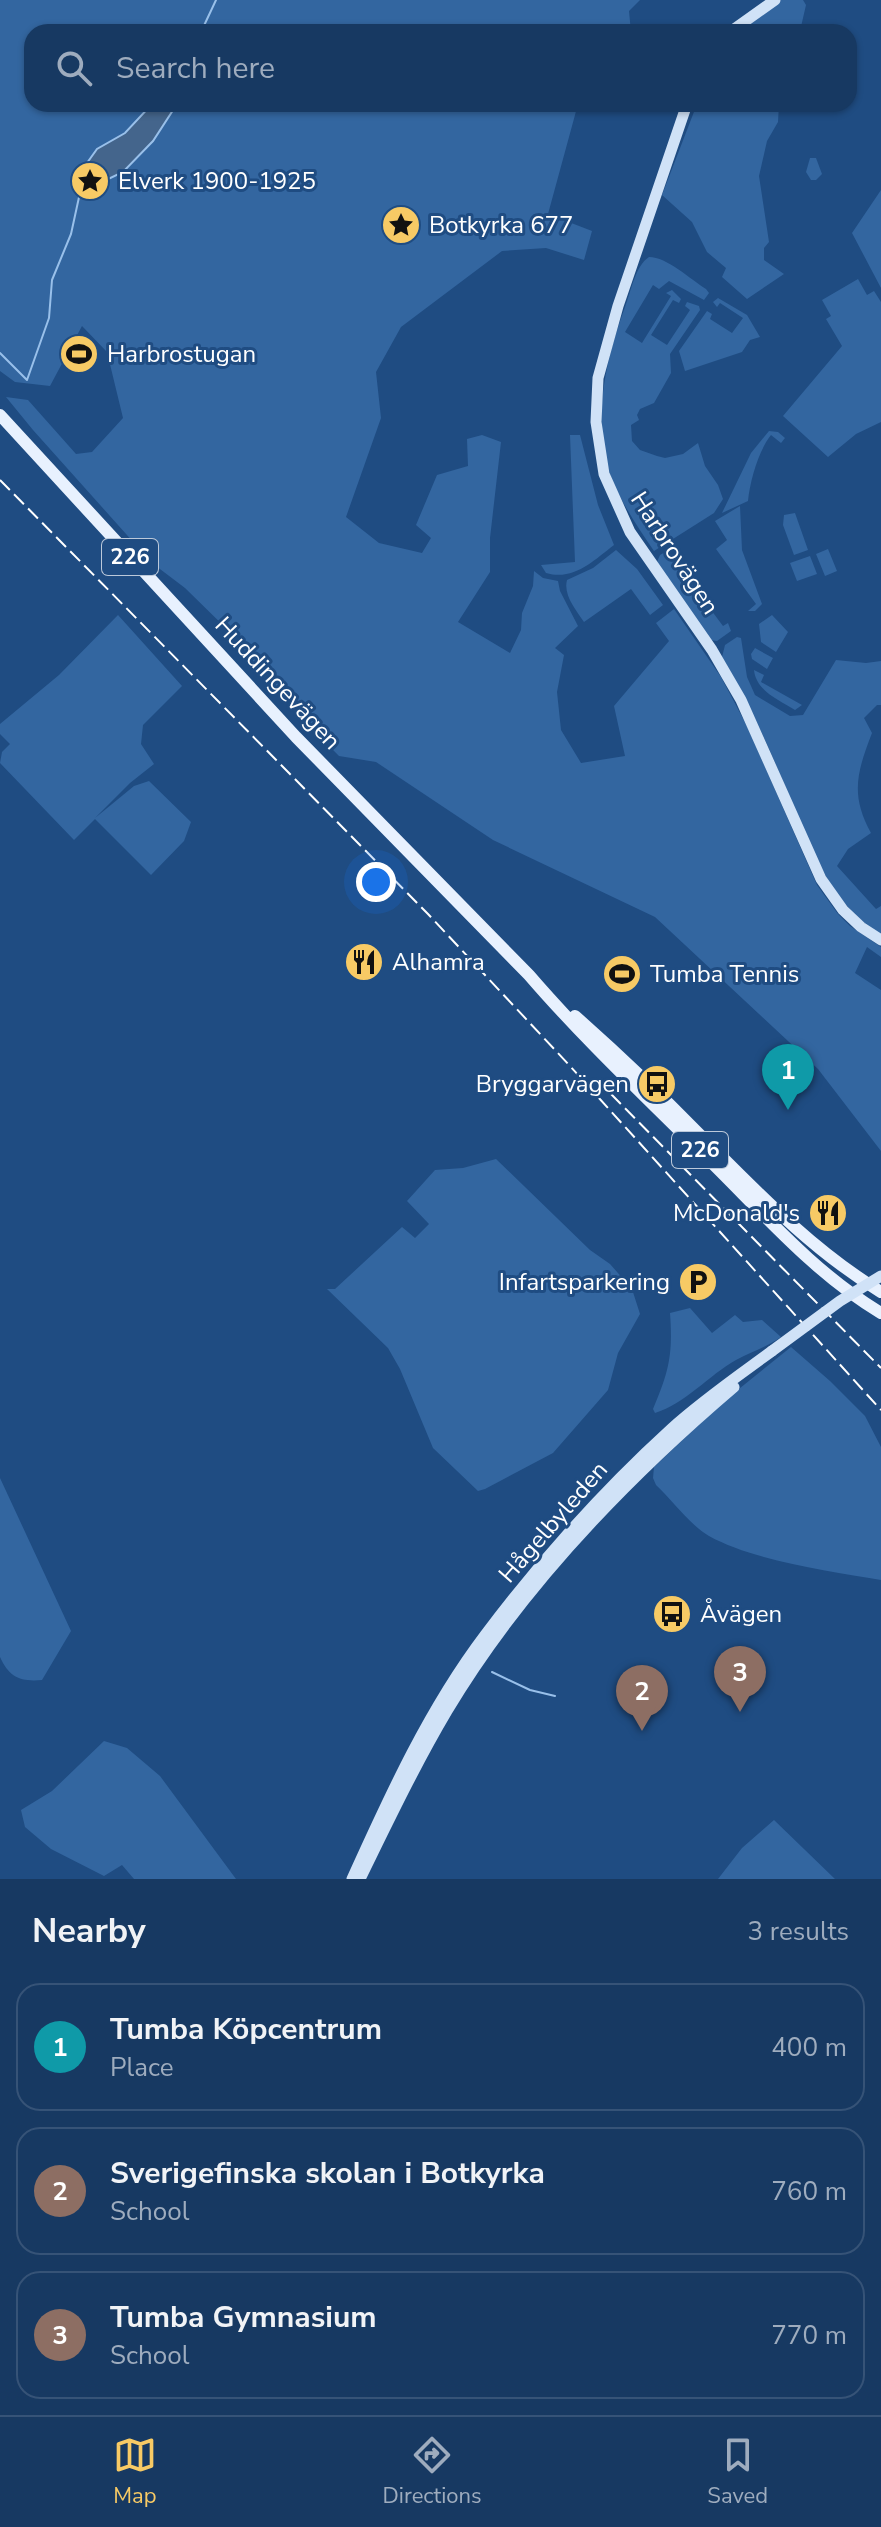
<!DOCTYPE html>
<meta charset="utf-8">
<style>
:root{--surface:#173962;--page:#24446b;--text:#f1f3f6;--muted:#9eacbe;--line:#365377;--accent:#f7ca65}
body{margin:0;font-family:"Nunito Sans",sans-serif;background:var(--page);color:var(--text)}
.you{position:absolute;left:376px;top:882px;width:28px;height:28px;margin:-20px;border:6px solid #fff;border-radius:50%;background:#1a73e8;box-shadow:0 0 0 12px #1a73e833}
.badge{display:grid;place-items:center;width:52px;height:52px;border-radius:50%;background:var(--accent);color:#fff;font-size:26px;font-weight:700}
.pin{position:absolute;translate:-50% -66px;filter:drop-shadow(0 2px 4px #0008)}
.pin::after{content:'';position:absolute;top:42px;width:28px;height:24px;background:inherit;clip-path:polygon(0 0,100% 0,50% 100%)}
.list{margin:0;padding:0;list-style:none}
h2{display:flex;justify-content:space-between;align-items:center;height:104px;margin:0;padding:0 32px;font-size:34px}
h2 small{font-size:26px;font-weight:400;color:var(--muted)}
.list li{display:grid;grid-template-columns:52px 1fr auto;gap:24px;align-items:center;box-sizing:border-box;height:128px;margin:0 16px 16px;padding:0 16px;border:2px solid var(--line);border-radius:24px}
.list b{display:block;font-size:30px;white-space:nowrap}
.list p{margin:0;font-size:26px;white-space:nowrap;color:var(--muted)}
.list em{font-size:26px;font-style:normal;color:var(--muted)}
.icon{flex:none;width:44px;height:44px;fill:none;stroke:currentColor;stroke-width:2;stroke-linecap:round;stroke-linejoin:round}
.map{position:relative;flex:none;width:881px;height:1879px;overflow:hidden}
.search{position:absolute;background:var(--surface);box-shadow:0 2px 6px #0004;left:24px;right:24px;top:24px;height:88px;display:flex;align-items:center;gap:20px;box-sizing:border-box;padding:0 28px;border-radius:24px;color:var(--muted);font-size:30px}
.sheet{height:536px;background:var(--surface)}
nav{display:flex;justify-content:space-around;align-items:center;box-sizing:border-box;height:112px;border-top:2px solid var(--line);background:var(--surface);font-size:22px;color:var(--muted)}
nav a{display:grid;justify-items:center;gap:4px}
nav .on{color:var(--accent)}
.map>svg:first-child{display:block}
</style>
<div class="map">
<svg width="881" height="1879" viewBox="0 0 881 1879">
<rect width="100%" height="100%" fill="#1f4c82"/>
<!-- green -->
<path fill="#3366a0" d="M 0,0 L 640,0 L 629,11 L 631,32 L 32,32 L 32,104 L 152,104 L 125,133 L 98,149 L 100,183 L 123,172 L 153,141 L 177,104 L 578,104 L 548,214 L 592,231 L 584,260 L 546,248 L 502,251 L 401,327 L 376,372 L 381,418 L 346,517 L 379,543 L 422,553 L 431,538 L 416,525 L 437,475 L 468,466 L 467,439 L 482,435 L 501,442 L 490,538 L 490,572 L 458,622 L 510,653 L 521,630 L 522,613 L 533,586 L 534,571 L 543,578 L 558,581 L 560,591 L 578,626 L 555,648 L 564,655 L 557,692 L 561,730 L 581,763 L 625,756 L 614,706 L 669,641 L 656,623 L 674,609 L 721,677 L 747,726 L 817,885 L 838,914 L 850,926 L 881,947 L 881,957 L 867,947 L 855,973 L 881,990 L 881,1151 L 818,1069 L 655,917 L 493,840 L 376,762 L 339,756 L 272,688 L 234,636 L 185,588 L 152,563 L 33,430 L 6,397 L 28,400 L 76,454 L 92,452 L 123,418 L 107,352 L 82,326 L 50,386 L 15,382 L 0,371 Z
M 781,0 L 803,0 L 806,5 L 800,31 L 742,32 L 753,20 Z
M 697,104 L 779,104 L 778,122 L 767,141 L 759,176 L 769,242 L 764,248 L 764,260 L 784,274 L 747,299 L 722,277 L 726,268 L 707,252 L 692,222 L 662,195 Z
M 810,158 L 816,158 L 822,174 L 816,180 L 811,180 L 806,172 Z
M 881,190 L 881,288 L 852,233 Z
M 649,257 C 667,257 690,279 706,289 L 709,293 L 704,300 L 669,281 L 659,289 L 653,285 L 625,332 L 642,343 L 671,296 L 666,293 L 672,290 L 681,299 L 679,303 L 673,300 L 651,335 L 667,345 L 690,310 L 685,306 L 687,302 L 699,306 L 700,310 L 670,354 L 671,373 L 654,403 L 640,409 L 637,415 L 639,420 L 631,425 L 632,441 L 640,450 L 657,456 L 665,458 L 683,454 L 698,443 L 705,466 L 718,485 L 723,499 L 714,513 L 654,551 C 639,529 624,507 613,482 C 590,426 605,361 625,307 C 631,292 635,266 649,257 Z
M 858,279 L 867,295 L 874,291 L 881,302 L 881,422 L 856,434 L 828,457 L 783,416 L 842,346 L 826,319 L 831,316 L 822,300 Z
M 718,298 L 747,315 L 760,337 L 750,340 L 742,352 L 685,371 L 679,351 L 707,311 L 712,314 L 710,319 L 732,333 L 743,318 L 720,303 L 717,307 L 713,302 Z
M 769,431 L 778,432 L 785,438 L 781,443 L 771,435 C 759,450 750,480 748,501 L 722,513 L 751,453 Z
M 570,435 L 580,435 L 598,505 L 614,545 C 593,561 574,581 546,573 L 541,565 L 575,562 Z
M 740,506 L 742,550 L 762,604 L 755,611 L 748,611 L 756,604 L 716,549 L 727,540 L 715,521 Z
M 795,513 L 808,550 L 794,555 L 783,525 L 784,515 Z
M 828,549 L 837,571 L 825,576 L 816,554 Z
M 616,550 L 637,569 L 663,605 L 650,615 L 631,589 L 584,622 C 576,610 563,595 567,580 L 593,568 Z
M 667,551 L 723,626 L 728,623 L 731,631 L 717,641 L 710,640 L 657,562 L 660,555 Z
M 810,556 L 817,574 L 797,581 L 790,563 Z
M 118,615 L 182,686 L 143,725 L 141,744 L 154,764 L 130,783 L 95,818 L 134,786 L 149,781 L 191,822 L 184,841 L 151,875 L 95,819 L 74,840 L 0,763 L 2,752 L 10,744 L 0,734 L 0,724 L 59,675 Z
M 772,615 L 788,632 L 776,652 L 761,642 L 759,624 Z
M 737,637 L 741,638 L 747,677 L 755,695 L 790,716 L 803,715 L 836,660 L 866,663 L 881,661 L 881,705 L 877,705 L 864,718 L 872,733 C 857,772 850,795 871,833 L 848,849 L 837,866 L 876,909 L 881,906 L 881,935 C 822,897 806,833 779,772 C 762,732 744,694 722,657 L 725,645 Z
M 755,648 L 773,658 L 767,669 L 752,659 L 751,654 Z
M 754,670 L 764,675 L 761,682 L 802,705 L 795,710 C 779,700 756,691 754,670 Z
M 496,1159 L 590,1250 L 610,1264 L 632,1289 L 640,1314 L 618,1353 L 608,1390 L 553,1453 L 485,1489 L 478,1491 L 433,1448 L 400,1369 L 388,1348 L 327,1289 L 335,1289 L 402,1227 L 415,1238 L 429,1224 L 407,1201 L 435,1170 L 463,1168 Z
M 690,1308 L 712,1333 L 735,1315 L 743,1322 L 762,1320 L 781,1337 C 765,1348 752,1351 736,1360 C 709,1375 685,1404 655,1413 L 653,1409 C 669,1371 673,1355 670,1313 Z
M 791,1347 L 830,1381 L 865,1416 L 881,1447 L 881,1580 C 830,1571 754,1561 709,1536 C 691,1526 671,1499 656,1485 L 653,1478 L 654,1467 L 724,1401 Z
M 0,1478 L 71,1631 L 42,1680 C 20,1682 9,1677 0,1657 Z
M 104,1741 L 127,1748 L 160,1776 L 236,1879 L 134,1879 L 122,1865 L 104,1876 L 51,1849 L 25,1827 L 21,1810 L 52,1791 Z
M 774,1820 L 835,1879 L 718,1879 L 742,1848 Z"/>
<!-- water -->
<path fill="#44658c" stroke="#99c0ea" stroke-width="2" d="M 152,104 L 177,104 L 153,141 L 123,172 L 100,183 L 82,170 L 97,149 L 125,133 Z"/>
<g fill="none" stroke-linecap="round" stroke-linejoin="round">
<!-- stream -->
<path stroke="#99c0ea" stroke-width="2" d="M 201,32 L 216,0
M 0,353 L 27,380 L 49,318 L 52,280 L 71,234 L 81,188 L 92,176
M 492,1672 L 530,1690 L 555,1696"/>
<!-- secondary -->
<path stroke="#d0e2f7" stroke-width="11" d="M 730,32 L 775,0
M 687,104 L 618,306 L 598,378 L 596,422 L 604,474 L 630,532 L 712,650 L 741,700 L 821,879 L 843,910 L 861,927 L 881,940
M 352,1879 C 390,1795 429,1709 485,1635 C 540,1562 604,1490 671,1429 C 703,1400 738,1376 772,1351
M 360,1879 C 388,1822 415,1765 447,1711 C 521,1587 625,1480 734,1387"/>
<!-- primary -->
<path stroke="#e8f1fe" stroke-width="12" d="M 0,415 L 296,737 L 529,975 C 585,1040 648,1099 708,1159 C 763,1213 814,1273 881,1313
M 575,1016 C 618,1054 660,1094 700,1135 C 757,1192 812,1250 881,1292"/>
<!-- rail -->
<path stroke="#fff" stroke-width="2" stroke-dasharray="14 6" stroke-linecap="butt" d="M 0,480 L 428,914 L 570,1066 L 881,1410
M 611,1094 L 881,1368"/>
<!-- secondary-bridge -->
<path stroke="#d0e2f7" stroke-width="11" d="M 772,1351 L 840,1301 L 881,1276"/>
</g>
<!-- icons -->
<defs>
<symbol id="sight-disc" viewBox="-11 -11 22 22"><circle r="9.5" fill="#f7ca65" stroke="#1f4c82"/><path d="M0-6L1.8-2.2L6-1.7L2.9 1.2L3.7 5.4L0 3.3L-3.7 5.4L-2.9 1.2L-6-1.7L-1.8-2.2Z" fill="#111"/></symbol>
<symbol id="stadium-disc" viewBox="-11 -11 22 22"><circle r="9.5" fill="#f7ca65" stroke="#1f4c82"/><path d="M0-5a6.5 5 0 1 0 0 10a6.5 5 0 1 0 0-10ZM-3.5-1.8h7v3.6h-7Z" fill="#111"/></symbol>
<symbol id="restaurant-disc" viewBox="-11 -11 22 22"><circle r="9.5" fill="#f7ca65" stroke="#1f4c82"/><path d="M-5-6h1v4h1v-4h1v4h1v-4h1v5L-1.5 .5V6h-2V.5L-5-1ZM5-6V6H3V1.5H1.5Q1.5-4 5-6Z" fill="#111"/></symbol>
<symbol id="bus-disc" viewBox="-11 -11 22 22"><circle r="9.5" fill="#f7ca65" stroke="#1f4c82"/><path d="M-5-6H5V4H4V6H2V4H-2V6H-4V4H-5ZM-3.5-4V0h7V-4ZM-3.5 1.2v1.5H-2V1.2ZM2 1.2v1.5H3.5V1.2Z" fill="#111"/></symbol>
<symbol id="parking-disc" viewBox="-11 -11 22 22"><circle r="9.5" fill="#f7ca65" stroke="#1f4c82"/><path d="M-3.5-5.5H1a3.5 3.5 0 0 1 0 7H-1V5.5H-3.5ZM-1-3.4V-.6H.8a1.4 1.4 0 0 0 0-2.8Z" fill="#111"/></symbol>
</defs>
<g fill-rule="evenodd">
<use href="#sight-disc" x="68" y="159" width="44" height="44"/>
<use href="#sight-disc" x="379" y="203" width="44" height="44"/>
<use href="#stadium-disc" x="57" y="332" width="44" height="44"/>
<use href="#restaurant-disc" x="342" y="940" width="44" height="44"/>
<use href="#stadium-disc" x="600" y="952" width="44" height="44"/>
<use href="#bus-disc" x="635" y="1062" width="44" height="44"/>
<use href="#restaurant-disc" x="806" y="1191" width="44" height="44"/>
<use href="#parking-disc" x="676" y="1260" width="44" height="44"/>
<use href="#bus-disc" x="650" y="1592" width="44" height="44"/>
</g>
<g text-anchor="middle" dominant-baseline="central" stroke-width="6" stroke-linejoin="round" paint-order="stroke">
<!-- shield labels -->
<g fill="#1f4c82" stroke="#bcc9da" stroke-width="2">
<rect x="102" y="539" width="56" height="36" rx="6"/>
<rect x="672" y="1132" width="56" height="36" rx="6"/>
</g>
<g font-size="22" font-weight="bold" fill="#fff">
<text x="130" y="557">226</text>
<text x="700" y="1150">226</text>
</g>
<!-- poi labels -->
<g font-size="24" fill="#fff" stroke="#1f4c82" text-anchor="start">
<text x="118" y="181">Elverk 1900-1925</text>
<text x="429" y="225">Botkyrka 677</text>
<text x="107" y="354">Harbrostugan</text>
<text x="392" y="962">Alhamra</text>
<text x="650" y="974">Tumba Tennis</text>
<text x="629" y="1084" text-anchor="end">Bryggarvägen</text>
<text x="800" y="1213" text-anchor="end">McDonald's</text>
<text x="670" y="1282" text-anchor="end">Infartsparkering</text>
<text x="700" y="1614">Åvägen</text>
</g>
<!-- street labels -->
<g font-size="24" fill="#fff" stroke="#1f4c82">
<text transform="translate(675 553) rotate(57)">Harbrovägen</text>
<text transform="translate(278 683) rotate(47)">Huddingevägen</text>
<text transform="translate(553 1522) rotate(-49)">Hågelbyleden</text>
</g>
</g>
</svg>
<div class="you"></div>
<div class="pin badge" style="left:788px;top:1110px;background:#0f9aa8">1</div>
<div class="pin badge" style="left:642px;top:1731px;background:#8d6e63">2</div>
<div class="pin badge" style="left:740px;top:1712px;background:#8d6e63">3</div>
<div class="search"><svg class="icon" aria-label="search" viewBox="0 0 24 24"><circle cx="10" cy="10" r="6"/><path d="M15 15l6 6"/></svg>Search here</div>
</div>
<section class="sheet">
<h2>Nearby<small>3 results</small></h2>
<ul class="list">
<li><span class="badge" style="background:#0f9aa8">1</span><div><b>Tumba Köpcentrum</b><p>Place</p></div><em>400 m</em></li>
<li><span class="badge" style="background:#8d6e63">2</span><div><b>Sverigefinska skolan i Botkyrka</b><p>School</p></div><em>760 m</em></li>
<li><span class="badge" style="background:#8d6e63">3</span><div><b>Tumba Gymnasium</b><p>School</p></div><em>770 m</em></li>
</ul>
</section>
<nav>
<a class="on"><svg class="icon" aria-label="map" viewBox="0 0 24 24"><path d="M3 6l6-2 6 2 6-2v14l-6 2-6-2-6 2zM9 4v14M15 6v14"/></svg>Map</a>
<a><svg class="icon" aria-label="directions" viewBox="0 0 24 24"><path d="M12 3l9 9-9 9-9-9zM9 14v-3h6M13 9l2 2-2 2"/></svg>Directions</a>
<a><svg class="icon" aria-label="saved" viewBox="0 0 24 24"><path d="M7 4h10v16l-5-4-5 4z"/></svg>Saved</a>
</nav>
